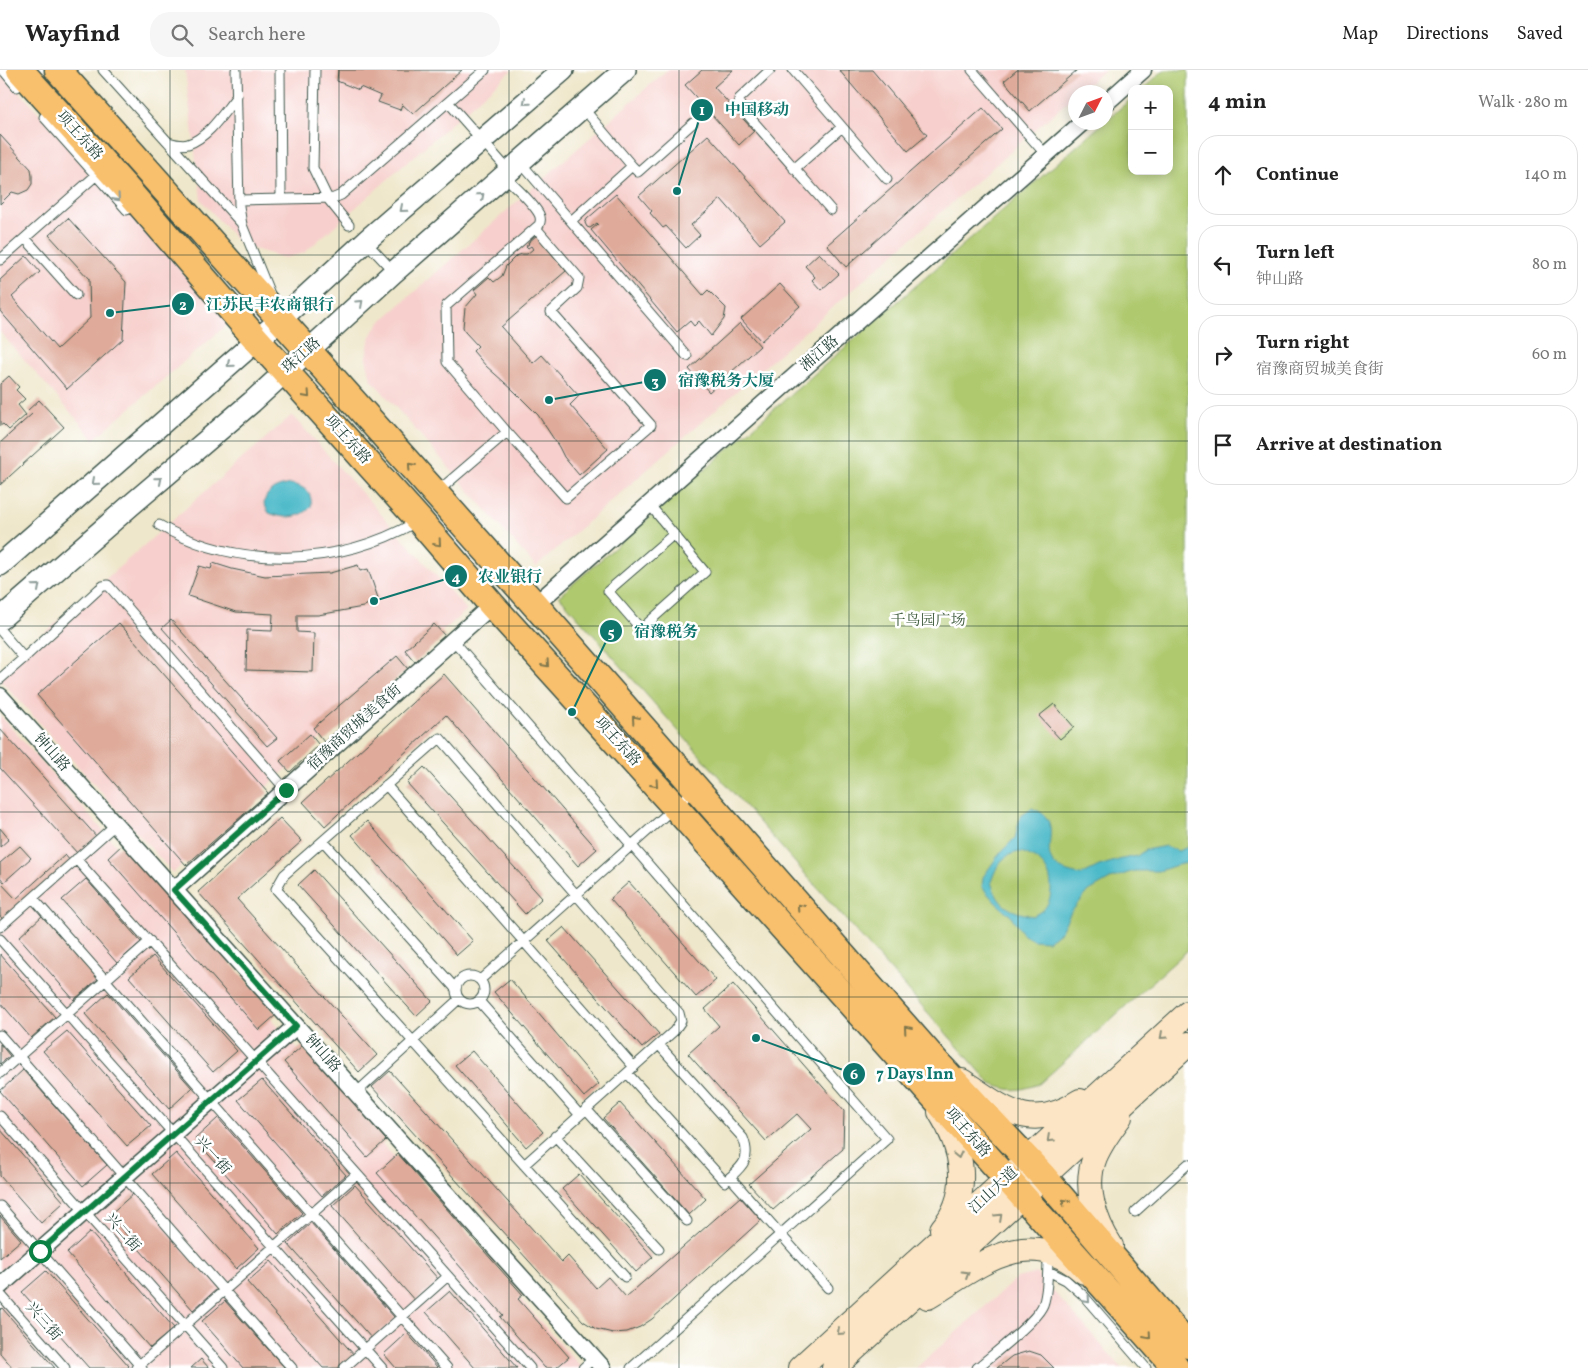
<!DOCTYPE html>
<meta charset="utf-8">
<style>
:root{--surface:#fff;--page:#f6f6f6;--text:#222;--muted:#767676;--line:#e0e0e0}
body{margin:0;font-family:Vollkorn,"Noto Serif SC",serif;background:var(--page);color:var(--text)}
.controls{position:absolute;right:15px;top:15px;display:grid;overflow:hidden;border-radius:10px;box-shadow:0 2px 12px #0003}
.controls button{width:45px;height:45px;display:grid;place-items:center;padding:0;border:0;border-bottom:1px solid var(--line);background:var(--surface);color:var(--text);font:25px sans-serif}
.compass{position:absolute;left:1068px;top:15px;width:45px;height:45px;border-radius:50%;background:var(--surface);box-shadow:0 2px 12px #0003;rotate:48deg}
.stop{position:absolute;width:15px;height:15px;margin:-11px;border:4px solid #0b8043;border-radius:50%;background:#fff}
.stop.end{background:#0b8043;border-color:#fff;box-shadow:0 1px 5px #0008}
.list{margin:0;padding:0;list-style:none}
h2{display:flex;justify-content:space-between;align-items:center;height:65px;margin:0;padding:0 20px;font-size:21px}
h2 small{font-size:16px;font-weight:400;color:var(--muted)}
.list li{display:grid;grid-template-columns:32px 1fr auto;gap:15px;align-items:center;box-sizing:border-box;height:80px;margin:0 10px 10px;padding:0 10px;border:1px solid var(--line);border-radius:20px}
.list b{display:block;font-size:19px;white-space:nowrap}
.list p{margin:0;font-size:16px;white-space:nowrap;color:var(--muted)}
.list em{font-size:16px;font-style:normal;color:var(--muted)}
.icon{flex:none;width:28px;height:28px;fill:none;stroke:currentColor;stroke-width:2;stroke-linecap:round;stroke-linejoin:round}
.map{position:relative;flex:none;width:1188px;height:1298px;overflow:hidden}
header{display:flex;align-items:center;gap:30px;box-sizing:border-box;height:70px;padding:0 25px;background:var(--surface);border-bottom:1px solid var(--line)}
header strong{font-size:24px}
nav{display:flex;gap:28px;margin-inline-start:auto;font-size:18px}
.search{width:350px;height:45px;background:var(--page);display:flex;align-items:center;gap:12px;box-sizing:border-box;padding:0 18px;border-radius:20px;color:var(--muted);font-size:19px}
main{display:flex}
aside{flex:1;background:var(--surface)}
.map>svg:first-child{display:block}
</style>
<header>
<strong>Wayfind</strong>
<div class="search"><svg class="icon" aria-label="search" viewBox="0 0 24 24"><circle cx="10" cy="10" r="6"/><path d="M15 15l6 6"/></svg>Search here</div>
<nav><a>Map</a><a>Directions</a><a>Saved</a></nav>
</header>
<main>
<div class="map">
<svg width="1188" height="1298" viewBox="0 0 1188 1298">
<rect width="100%" height="100%" fill="#fff"/>
<filter id="ink" filterUnits="userSpaceOnUse"><feTurbulence type="fractalNoise" baseFrequency=".02" numOctaves="2"/><feDisplacementMap in="SourceGraphic" scale="10" xChannelSelector="R" yChannelSelector="G"/><feConvolveMatrix kernelMatrix="1 2 1 2 8 2 1 2 1" color-interpolation-filters="sRGB"/></filter>
<filter id="wash" filterUnits="userSpaceOnUse"><feTurbulence type="fractalNoise" baseFrequency=".0096" numOctaves="4" result="noise"/><feDisplacementMap in="SourceGraphic" scale="20" xChannelSelector="R" yChannelSelector="G"/><feGaussianBlur stdDeviation="1.12" result="paint"/><feColorMatrix in="noise" values="0 0 0 0 0 0 0 0 0 0 0 0 0 0 0 0 0 1.4 0 .05"/><feComposite in="paint" operator="in"/></filter>
<g filter="url(#wash)">
<rect width="100%" height="100%" fill="#efe7cb"/>
<!-- built -->
<path fill="#f7d0cd" d="M 0,0 L 229,253 L 94,369 L 0,262 Z
M 185,0 L 512,0 L 304,183 L 285,188 L 241,175 L 201,130 Z
M 667,0 L 1105,0 L 1079,22 L 1076,22 L 1075,25 L 536,497 L 371,309 L 366,288 L 370,266 L 380,252 Z
M 292,345 L 467,540 L 275,709 L 173,803 L 0,609 L 0,602 Z
M 0,645 L 582,1298 L 0,1298 Z
M 1037,1203 L 1122,1298 L 916,1298 L 1017,1208 Z"/>
<!-- green -->
<path fill="#afc96e" stroke="#678351" d="M 1164,0 L 1188,0 L 1188,880 L 1039,1014 C 1018,1021 1012,1022 991,1014 L 559,526 L 1132,28 L 1132,101 L 1169,101 L 1169,19 L 1143,19 Z"/>
<!-- water -->
<path fill="#4ebac9" stroke="#367c7e" fill-rule="evenodd" d="M 290,414 C 304,416 313,422 311,437 C 300,449 284,449 269,443 L 264,434 C 265,420 279,416 290,414 Z
M 1032,738 C 1035,740 1040,741 1043,744 C 1065,763 1025,796 1081,805 L 1099,796 L 1122,789 L 1137,786 L 1145,780 L 1166,776 L 1178,781 L 1188,777 L 1188,793 L 1177,795 L 1159,801 L 1134,801 L 1110,809 L 1089,821 L 1071,842 L 1061,861 L 1048,871 L 1033,870 L 1024,865 L 1010,845 L 995,832 L 982,817 L 983,807 L 1000,783 L 1015,768 L 1020,747 ZM 1021,782 C 1039,788 1051,798 1051,818 C 1051,826 1049,834 1043,840 C 1040,842 1036,844 1033,846 C 1009,841 999,837 991,812 C 997,795 1002,784 1021,782 Z"/>
<g id="blocks">
<!-- building -->
<path fill="#dfaa9a" d="M 338,0 L 462,0 L 413,44 L 402,34 L 400,40 L 378,32 L 381,26 L 360,17 L 359,20 L 337,11 Z
M 702,0 L 733,0 L 714,17 L 754,61 L 739,75 L 685,15 Z
M 839,0 L 872,0 L 927,65 L 908,81 Z
M 1017,0 L 1077,0 L 1030,41 L 1004,11 Z
M 983,38 L 1002,59 L 846,197 L 827,175 Z
M 0,65 L 31,99 L 32,106 L 32,114 L 28,120 L 19,124 L 12,122 L 0,134 Z
M 708,65 L 785,152 L 760,174 L 721,129 L 691,155 L 700,165 L 686,178 L 666,156 L 663,158 L 650,143 L 652,141 L 639,126 Z
M 616,124 L 703,225 L 708,220 L 726,238 L 724,249 L 711,266 L 699,251 L 694,256 L 690,251 L 677,262 L 591,160 L 598,154 L 597,153 L 590,158 L 587,157 L 585,153 L 587,149 Z
M 68,148 L 126,212 L 123,269 L 67,319 L 0,241 L 0,210 L 26,186 L 40,202 L 12,227 L 57,279 L 90,248 L 89,209 L 49,165 Z
M 538,164 L 543,171 L 542,172 L 566,201 L 501,257 L 533,293 L 542,285 L 579,326 L 570,335 L 608,379 L 579,405 L 564,387 L 559,377 L 538,345 L 513,320 L 486,296 L 473,281 L 478,276 L 465,262 L 463,257 L 465,238 L 477,224 L 474,220 L 489,207 L 494,212 L 502,206 L 506,196 L 516,186 L 522,184 L 527,184 L 533,179 L 531,176 L 528,178 L 526,176 L 529,174 L 528,173 Z
M 819,183 L 839,204 L 821,220 L 812,210 L 815,207 L 805,196 Z
M 780,214 L 800,236 L 761,271 L 741,249 Z
M 740,253 L 760,276 L 709,322 L 689,299 Z
M 9,306 L 19,317 L 16,320 L 25,329 L 18,335 L 26,345 L 9,360 L 3,354 L 0,356 L 0,314 Z
M 39,330 L 64,357 L 0,415 L 0,373 L 32,344 L 28,340 Z
M 213,493 L 232,499 L 265,506 L 330,503 L 358,495 L 360,501 L 368,499 L 378,528 L 363,537 L 318,545 L 297,545 L 297,562 L 314,563 L 313,602 L 246,600 L 247,560 L 272,561 L 273,544 L 236,542 L 188,526 L 199,496 L 211,499 Z
M 171,550 L 277,668 L 267,676 L 162,558 Z
M 119,553 L 268,723 L 186,795 L 37,625 Z
M 434,554 L 445,566 L 415,592 L 405,580 Z
M 397,586 L 408,599 L 324,672 L 313,658 Z
M 444,604 L 597,779 L 578,796 L 446,645 L 325,756 L 303,732 Z
M 1054,634 L 1074,657 L 1060,669 L 1039,646 Z
M 0,659 L 97,767 L 78,784 L 0,698 Z
M 310,664 L 319,675 L 290,702 L 280,691 Z
M 424,697 L 542,828 L 525,844 L 407,713 Z
M 280,748 L 302,771 L 237,829 L 377,985 L 359,1002 L 198,822 Z
M 367,751 L 473,871 L 457,885 L 352,765 Z
M 0,758 L 9,769 L 0,777 Z
M 123,774 L 277,944 L 259,960 L 108,788 Z
M 20,776 L 31,788 L 4,812 L 0,807 L 0,793 Z
M 65,785 L 71,792 L 4,851 L 0,846 L 0,812 L 16,829 Z
M 314,800 L 432,931 L 416,946 L 298,815 Z
M 86,809 L 141,872 L 117,893 L 62,830 Z
M 629,812 L 716,910 L 696,927 L 610,829 Z
M 42,846 L 98,909 L 74,930 L 19,867 Z
M 564,857 L 659,964 L 642,978 L 548,871 Z
M 0,884 L 55,947 L 31,968 L 0,932 Z
M 153,886 L 237,981 L 213,1002 L 129,907 Z
M 510,909 L 599,1014 L 584,1027 L 494,922 Z
M 733,914 L 844,1041 L 843,1079 L 773,1140 L 749,1114 L 811,1059 L 797,1044 L 766,1071 L 688,984 L 719,956 L 705,939 Z
M 108,923 L 192,1018 L 169,1039 L 85,944 Z
M 67,961 L 151,1056 L 127,1076 L 43,981 Z
M 0,974 L 10,986 L 0,994 Z
M 303,975 L 386,1070 L 367,1087 L 284,992 Z
M 472,981 L 543,1062 L 526,1077 L 455,995 Z
M 23,1000 L 107,1095 L 83,1116 L 0,1021 Z
M 390,1001 L 562,1192 L 568,1186 L 596,1218 L 608,1207 L 626,1227 L 740,1127 L 761,1150 L 652,1249 L 640,1257 L 627,1262 L 613,1263 L 596,1259 L 583,1251 L 372,1017 Z
M 262,1010 L 346,1105 L 322,1126 L 238,1030 Z
M 620,1033 L 706,1129 L 689,1145 L 603,1048 Z
M 218,1048 L 302,1143 L 278,1164 L 195,1069 Z
M 0,1059 L 64,1132 L 41,1153 L 0,1106 Z
M 176,1083 L 259,1178 L 236,1199 L 152,1104 Z
M 398,1084 L 523,1225 L 518,1229 L 569,1287 L 556,1298 L 545,1298 L 500,1247 L 503,1245 L 377,1103 Z
M 579,1104 L 653,1187 L 636,1202 L 562,1119 Z
M 355,1115 L 439,1210 L 415,1231 L 332,1136 Z
M 133,1124 L 217,1219 L 193,1240 L 109,1145 Z
M 0,1146 L 21,1170 L 0,1188 Z
M 311,1153 L 395,1248 L 372,1269 L 288,1174 Z
M 90,1162 L 174,1258 L 150,1278 L 67,1183 Z
M 271,1191 L 355,1286 L 342,1298 L 323,1298 L 247,1212 Z
M 46,1201 L 129,1296 L 127,1298 L 89,1298 L 22,1222 Z
M 450,1221 L 517,1298 L 475,1298 L 426,1242 Z
M 225,1231 L 285,1298 L 243,1298 L 202,1251 Z
M 2,1238 L 55,1298 L 13,1298 L 0,1283 L 0,1240 Z
M 407,1263 L 438,1298 L 396,1298 L 384,1284 Z
M 1029,1281 L 1041,1285 L 1054,1298 L 997,1298 L 1012,1286 Z
M 201,1289 L 209,1298 L 191,1298 Z"/>
</g>
</g>
<g filter="url(#ink)">
<use href="#blocks" fill-opacity="0" stroke="#3e564b" stroke-width="1"/>
<g fill="none" stroke-linecap="round" stroke-linejoin="round">
<defs>
<path id="service" d="M 3,0 L 17,17
M 103,0 L 242,154
M 236,0 L 239,136 L 242,155 L 270,224
M 280,0 L 281,129
M 315,0 L 313,98 L 328,129 L 349,155
M 770,0 L 739,29 L 740,36 L 831,140
M 793,0 L 887,109
M 972,0 L 1046,85
M 448,32 L 509,101
M 583,38 L 632,96
M 44,47 L 127,140
M 168,72 C 175,74 182,76 188,74 C 209,67 224,42 237,26
M 520,92 L 687,286
M 794,99 L 842,57
M 504,106 C 515,117 531,130 539,144 C 541,148 541,151 539,155 L 446,236 L 447,292 L 507,362 L 566,428 L 651,355 L 551,242 L 577,218 L 579,208 L 536,158
M 239,130 L 334,128 L 341,125 L 485,0
M 571,151 L 632,96 L 638,102 L 693,53
M 25,168 L 76,225
M 366,172 L 394,202
M 0,190 L 101,101
M 437,422 L 507,362
M 649,434 L 705,502 L 641,559 L 608,521 L 674,464
M 159,455 C 237,500 338,497 416,452
M 0,560 L 24,588 L 99,519 L 103,516 L 108,515 L 286,720
M 453,570 L 887,1069 L 631,1298
M 0,609 L 24,588
M 386,715 L 634,997
M 323,771 L 455,918
M 76,789 L 530,1298
M 33,828 L 447,1298
M 0,857 L 115,755
M 0,869 L 382,1298
M456 920a14 14 0 1 1 28 0a14 14 0 1 1-28 0Z
M 480,910 L 695,719
M 479,931 L 579,1044
M 0,965 L 292,1298
M 0,1003 L 150,871
M 627,1003 L 725,1112 C 741,1097 752,1091 743,1068 L 659,975
M 356,1023 L 459,929
M 586,1039 L 687,1151
M 0,1046 L 223,1298
M 555,1066 L 659,1179
M 524,1095 L 674,961 L 681,951 L 679,943 L 440,668 L 284,805 L 276,819 L 625,1207
M 730,1107 L 828,1218
M 0,1136 L 142,1298
M 1135,1142 L 1188,1094
M 1048,1201 L 1066,1210 L 1083,1225 L 1146,1298
M 0,1224 L 65,1298
M 136,1298 L 357,1104
M 344,1298 L 448,1206
M 583,1298 L 594,1288
M 977,1298 C 993,1284 1033,1254 1042,1237 C 1048,1226 1048,1196 1048,1183"/>
<path id="minor" d="M 1106,33 L 1143,0
M 535,535 L 1083,52
M 0,626 L 603,1298
M 174,820 L 492,535
M 0,1216 L 296,956"/>
<path id="tertiary" d="M 0,495 L 280,250 L 366,171 L 563,0
M 0,549 L 131,435 L 252,332 L 394,202 L 625,0"/>
<path id="secondary" d="M 962,1011 C 1004,1039 1030,1064 1080,1031
M 940,1042 C 963,1078 972,1124 942,1159
M 1111,1176 C 1095,1151 1083,1117 1095,1087 C 1101,1073 1111,1059 1120,1047
M 928,1227 C 979,1196 1028,1152 1084,1202
M 800,1298 L 1188,943
M 834,1298 L 1188,974"/>
<path id="primary" d="M 20,0 L 125,117 L 257,270 L 419,450 L 492,535 L 675,737 L 1176,1298
M 58,0 L 535,535 L 939,995 L 1043,1106 L 1188,1275"/>
</defs>
<!-- service casing -->
<use href="#service" stroke="#3e564b" stroke-width="11"/>
<!-- minor casing -->
<use href="#minor" stroke="#3e564b" stroke-width="19"/>
<!-- tertiary casing -->
<use href="#tertiary" stroke="#3e564b" stroke-width="24"/>
<!-- secondary casing -->
<use href="#secondary" stroke="#3e564b" stroke-width="26"/>
<!-- primary casing -->
<use href="#primary" stroke="#3e564b" stroke-width="29"/>
<!-- service -->
<use href="#service" stroke="#fff" stroke-width="9"/>
<!-- minor -->
<use href="#minor" stroke="#fff" stroke-width="16"/>
<!-- tertiary -->
<use href="#tertiary" stroke="#fff" stroke-width="21"/>
<!-- secondary -->
<use href="#secondary" stroke="#fce5c4" stroke-width="24"/>
<!-- primary -->
<use href="#primary" stroke="#f8bf6c" stroke-width="26"/>
</g>
<!-- one-way arrows -->
<defs><path id="oneway-chevron" d="M-2-3.5L2.5 0L-2 3.5" fill="none" stroke-width="1.6" stroke-linecap="round" stroke-linejoin="round" transform="scale(1.25)"/></defs>
<g stroke="#8f9e9a">
<use href="#oneway-chevron" transform="translate(526 32) rotate(139)"/>
<use href="#oneway-chevron" transform="translate(481 126) rotate(-41)"/>
<use href="#oneway-chevron" transform="translate(117 128) rotate(48)"/>
<use href="#oneway-chevron" transform="translate(403 139) rotate(139)"/>
<use href="#oneway-chevron" transform="translate(360 233) rotate(-42)"/>
<use href="#oneway-chevron" transform="translate(230 294) rotate(139)"/>
<use href="#oneway-chevron" transform="translate(159 410) rotate(-40)"/>
<use href="#oneway-chevron" transform="translate(95 412) rotate(139)"/>
<use href="#oneway-chevron" transform="translate(37 517) rotate(-41)"/>
<use href="#oneway-chevron" transform="translate(1087 1230) rotate(48)"/>
</g>
<g stroke="#81784d">
<use href="#oneway-chevron" transform="translate(307 325) rotate(48)"/>
<use href="#oneway-chevron" transform="translate(411 396) rotate(-132)"/>
<use href="#oneway-chevron" transform="translate(438 473) rotate(49)"/>
<use href="#oneway-chevron" transform="translate(546 594) rotate(48)"/>
<use href="#oneway-chevron" transform="translate(635 649) rotate(-131)"/>
<use href="#oneway-chevron" transform="translate(655 714) rotate(48)"/>
<use href="#oneway-chevron" transform="translate(800 837) rotate(-131)"/>
<use href="#oneway-chevron" transform="translate(907 959) rotate(-131)"/>
<use href="#oneway-chevron" transform="translate(1065 1132) rotate(-131)"/>
<use href="#oneway-chevron" transform="translate(1148 1266) rotate(49)"/>
</g>
<g stroke="#8e917c">
<use href="#oneway-chevron" transform="translate(1163 966) rotate(138)"/>
<use href="#oneway-chevron" transform="translate(1050 1069) rotate(137)"/>
<use href="#oneway-chevron" transform="translate(958 1085) rotate(78)"/>
<use href="#oneway-chevron" transform="translate(999 1147) rotate(-43)"/>
<use href="#oneway-chevron" transform="translate(966 1204) rotate(-31)"/>
<use href="#oneway-chevron" transform="translate(840 1262) rotate(138)"/>
</g>
</g>
<g fill="none" stroke-linecap="round" stroke-linejoin="round" filter="url(#ink)">
<!-- route -->
<path stroke="#0b8043" stroke-width="6" d="M 40,1181 L 296,956 L 174,820 L 286,720"/>
</g>
<!-- grid -->
<path fill="none" stroke="#1f3d34" stroke-width="1" stroke-opacity="0.55" d="M 170,0 L 170,1298M 339,0 L 339,1298M 509,0 L 509,1298M 679,0 L 679,1298M 849,0 L 849,1298M 1018,0 L 1018,1298M 0,185 L 1188,185M 0,371 L 1188,371M 0,556 L 1188,556M 0,742 L 1188,742M 0,927 L 1188,927M 0,1113 L 1188,1113"/>
<g text-anchor="middle" dominant-baseline="central" stroke-width="5" stroke-linejoin="round" paint-order="stroke">
<!-- street labels -->
<g font-size="15" fill="#1f3d34" stroke="#fff">
<text transform="translate(79 66) rotate(48)">项王东路</text>
<text transform="translate(820 284) rotate(-41)">湘江路</text>
<text transform="translate(302 286) rotate(-42)">珠江路</text>
<text transform="translate(347 370) rotate(48)">项王东路</text>
<text transform="translate(355 658) rotate(-42)">宿豫商贸城美食街</text>
<text transform="translate(617 672) rotate(48)">项王东路</text>
<text transform="translate(51 683) rotate(48)">钟山路</text>
<text transform="translate(322 984) rotate(48)">钟山路</text>
<text transform="translate(967 1063) rotate(49)">项王东路</text>
<text transform="translate(212 1086) rotate(48)">兴一街</text>
<text transform="translate(994 1121) rotate(-43)">江山大道</text>
<text transform="translate(122 1163) rotate(49)">兴二街</text>
<text transform="translate(43 1252) rotate(49)">兴三街</text>
</g>
<!-- park labels -->
<g font-size="15" fill="#436042" stroke="#fff">
<text x="928" y="551">千鸟园广场</text>
</g>
</g>
<!-- callouts -->
<path fill="none" stroke="#0f766e" stroke-width="2" d="M677 121L702 40M110 243L183 234M549 330L655 310M374 531L456 506M572 642L611 561M756 968L854 1004"/>
<g fill="#0f766e" stroke="#fff" stroke-width="2">
<circle cx="677" cy="121" r="5"/>
<circle cx="110" cy="243" r="5"/>
<circle cx="549" cy="330" r="5"/>
<circle cx="374" cy="531" r="5"/>
<circle cx="572" cy="642" r="5"/>
<circle cx="756" cy="968" r="5"/>
<circle cx="702" cy="40" r="12"/>
<circle cx="183" cy="234" r="12"/>
<circle cx="655" cy="310" r="12"/>
<circle cx="456" cy="506" r="12"/>
<circle cx="611" cy="561" r="12"/>
<circle cx="854" cy="1004" r="12"/>
</g>
<g font-size="15" text-anchor="middle" font-weight="bold" fill="#fff">
<text x="702" y="45">1</text>
<text x="183" y="240">2</text>
<text x="655" y="316">3</text>
<text x="456" y="512">4</text>
<text x="611" y="567">5</text>
<text x="854" y="1009">6</text>
</g>
<g font-size="16" text-anchor="middle" font-weight="bold" fill="#0f766e" stroke="#fff" stroke-width="5" stroke-linejoin="round" paint-order="stroke">
<text x="757" y="45">中国移动</text>
<text x="270" y="240">江苏民丰农商银行</text>
<text x="726" y="316">宿豫税务大厦</text>
<text x="510" y="512">农业银行</text>
<text x="666" y="567">宿豫税务</text>
<text x="915" y="1009">7 Days Inn</text>
</g>
</svg>
<div class="controls">
<button>+</button>
<button>−</button>
</div>
<svg class="compass" viewBox="-18 -18 36 36"><path d="M0-13l5 13h-10z" fill="#e53935"/><path d="M0 13l5-13h-10z" fill="#767676"/></svg>
<div class="stop" style="left:40px;top:1181px"></div>
<div class="stop end" style="left:286px;top:720px"></div>
</div>
<aside>
<h2>4 min<small>Walk · 280 m</small></h2>
<ul class="list">
<li><svg class="icon" aria-label="ahead" viewBox="0 0 24 24"><path d="M12 20V5M6 11l6-6 6 6"/></svg><div><b>Continue</b></div><em>140 m</em></li>
<li><svg class="icon" aria-label="left" viewBox="0 0 24 24"><path d="M17 20v-9H6M10 6l-5 5 5 5"/></svg><div><b>Turn left</b><p>钟山路</p></div><em>80 m</em></li>
<li><svg class="icon" aria-label="right" viewBox="0 0 24 24"><path d="M7 20v-9h11M14 6l5 5-5 5"/></svg><div><b>Turn right</b><p>宿豫商贸城美食街</p></div><em>60 m</em></li>
<li><svg class="icon" aria-label="arrive" viewBox="0 0 24 24"><path d="M6 21V4h12l-3 4 3 4H6"/></svg><div><b>Arrive at destination</b></div></li>
</ul>
</aside>
</main>
